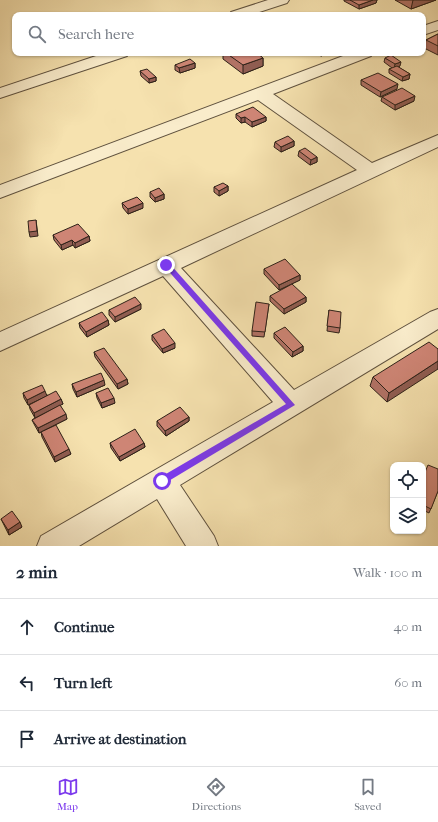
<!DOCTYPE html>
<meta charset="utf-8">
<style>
:root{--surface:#fff;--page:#f2f2f3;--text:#1f2937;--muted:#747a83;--line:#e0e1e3;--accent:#7c3aed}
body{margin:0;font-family:"IM FELL French Canon",serif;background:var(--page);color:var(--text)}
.controls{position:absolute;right:12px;bottom:12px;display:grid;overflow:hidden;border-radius:8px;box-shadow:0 1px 3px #0004}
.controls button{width:36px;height:36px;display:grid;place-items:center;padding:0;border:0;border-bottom:1px solid var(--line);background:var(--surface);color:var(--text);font:20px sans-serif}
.stop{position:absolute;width:12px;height:12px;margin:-9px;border:3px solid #7c3aed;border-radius:50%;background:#fff}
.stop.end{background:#7c3aed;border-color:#fff;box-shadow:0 1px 4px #0008}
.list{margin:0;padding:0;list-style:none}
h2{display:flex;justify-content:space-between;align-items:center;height:52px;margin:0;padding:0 16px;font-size:17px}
h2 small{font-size:13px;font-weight:400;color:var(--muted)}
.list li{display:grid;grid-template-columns:26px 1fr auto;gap:12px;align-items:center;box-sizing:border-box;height:56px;padding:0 16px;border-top:1px solid var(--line)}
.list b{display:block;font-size:15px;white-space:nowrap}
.list em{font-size:13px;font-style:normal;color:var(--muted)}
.icon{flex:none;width:22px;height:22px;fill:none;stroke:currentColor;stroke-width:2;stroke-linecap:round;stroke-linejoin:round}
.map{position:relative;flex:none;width:438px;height:546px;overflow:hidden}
.search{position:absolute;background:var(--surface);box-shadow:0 1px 3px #0004;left:12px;right:12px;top:12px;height:44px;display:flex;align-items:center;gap:10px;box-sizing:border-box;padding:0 14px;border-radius:8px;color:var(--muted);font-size:15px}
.sheet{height:220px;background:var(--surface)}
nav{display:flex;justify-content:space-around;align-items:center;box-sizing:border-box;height:56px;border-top:1px solid var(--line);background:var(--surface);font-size:11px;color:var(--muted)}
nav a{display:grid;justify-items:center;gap:2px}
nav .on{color:var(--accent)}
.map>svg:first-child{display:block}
</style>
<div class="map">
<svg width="438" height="546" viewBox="0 0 438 546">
<rect width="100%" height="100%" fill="#f6e2af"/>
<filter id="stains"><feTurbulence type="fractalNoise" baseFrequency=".005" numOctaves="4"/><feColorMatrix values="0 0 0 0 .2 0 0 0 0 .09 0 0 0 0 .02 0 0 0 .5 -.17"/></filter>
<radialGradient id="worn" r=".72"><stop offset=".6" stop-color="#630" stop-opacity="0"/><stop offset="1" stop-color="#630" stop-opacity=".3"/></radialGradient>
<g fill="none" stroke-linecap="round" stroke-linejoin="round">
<defs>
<path id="minor" d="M 268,0 L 289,0 L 287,3 L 250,15 L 229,15 L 231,12 Z
M 438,21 L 438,30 L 423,35 L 423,26 Z
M 105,53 L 129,53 L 127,56 L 0,98 L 0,88 Z
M 351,53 L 373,53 L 371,56 L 273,94 L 372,163 L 438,135 L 438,147 L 181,268 L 294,390 L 430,312 L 438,309 L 438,329 L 180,485 L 214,536 L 218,546 L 186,546 L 157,499 L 79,546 L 37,546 L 41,536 L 273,402 L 163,276 L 0,351 L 0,332 L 357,170 L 258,100 L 0,198 L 0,185 Z"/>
</defs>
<!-- minor casing -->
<use href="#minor" stroke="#5f513e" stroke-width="2"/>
<!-- minor -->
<use href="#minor" fill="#f9eccb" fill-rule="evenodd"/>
</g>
<!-- wall -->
<path fill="#b17265" stroke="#2d2118" d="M 344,0 L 377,0 L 376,3 L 359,9 L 344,1 Z
M 395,0 L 436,0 L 411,9 Z
M 438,34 L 438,55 L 424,48 L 426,40 Z
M 223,53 L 257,53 L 263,58 L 263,66 L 243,74 L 223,59 Z
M 315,53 L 329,53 L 321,56 Z
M 385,58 L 400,66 L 398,67 L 410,74 L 409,79 L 402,81 L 389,73 L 389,69 L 392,68 L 384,62 Z
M 195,63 L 195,68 L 180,73 L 175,70 L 175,65 Z
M 140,71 L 156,77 L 156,81 L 149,83 L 141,76 Z
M 361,80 L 397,89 L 380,97 L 361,85 Z
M 382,97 L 414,101 L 395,110 L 381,101 Z
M 236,114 L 266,117 L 266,121 L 252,127 L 245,122 L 241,123 L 236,118 Z
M 294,141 L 294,146 L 281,152 L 274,147 L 275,142 Z
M 299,151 L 317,157 L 317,162 L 310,165 L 298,156 Z
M 228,186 L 228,191 L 219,196 L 214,192 L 214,187 Z
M 150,192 L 164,194 L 164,199 L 155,202 L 150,197 Z
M 122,203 L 143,208 L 128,214 L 123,208 Z
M 53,235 L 89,236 L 90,241 L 75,248 L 73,245 L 62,250 L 54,240 Z
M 264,269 L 300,275 L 300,280 L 279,290 L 264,274 Z
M 270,296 L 306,297 L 306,302 L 284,314 L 270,301 Z
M 269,304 L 264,337 L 252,336 L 252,331 Z
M 141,309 L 115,322 L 109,315 L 109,310 Z
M 329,310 L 340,328 L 339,333 L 327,331 Z
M 108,320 L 109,325 L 87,337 L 80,328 L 79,323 Z
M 274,333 L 303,346 L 303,351 L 292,357 L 274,338 Z
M 152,335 L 175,348 L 163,353 L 152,340 Z
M 438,349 L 387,402 L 370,386 L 373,377 Z
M 94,352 L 127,379 L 128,384 L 118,389 L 95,357 Z
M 72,384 L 105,385 L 77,397 L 73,389 Z
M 23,393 L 47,395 L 61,399 L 63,404 L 60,405 L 67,419 L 43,431 L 71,454 L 55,462 L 42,437 L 41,432 L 39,433 L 34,424 L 32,420 L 35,418 L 30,409 L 29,405 L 39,400 L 28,405 L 24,398 Z
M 96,393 L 115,403 L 102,408 L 97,398 Z
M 189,417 L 189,421 L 166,436 L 157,426 L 157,421 Z
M 110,443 L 144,443 L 145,447 L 120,461 L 111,448 Z
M 423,477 L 438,491 L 429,513 L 423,510 Z
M 1,519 L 22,527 L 9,535 Z"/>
<!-- shaded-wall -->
<path fill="#905d52" stroke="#2d2118" d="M 373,0 L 377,0 L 376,3 L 359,9 L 359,5 Z
M 413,0 L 436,0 L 411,9 Z
M 321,53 L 329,53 L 321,56 Z
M 263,58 L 263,66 L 243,74 L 243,65 Z
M 401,62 L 400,66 L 394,69 L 395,64 Z
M 195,63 L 195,68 L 180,73 L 179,68 Z
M 410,74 L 409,79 L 402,81 L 403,77 Z
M 156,77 L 156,81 L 149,83 L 149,79 Z
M 398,84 L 397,89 L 380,97 L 381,92 Z
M 415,96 L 414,101 L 395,110 L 395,105 Z
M 245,117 L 245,122 L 241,123 L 241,118 Z
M 266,117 L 266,121 L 252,127 L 252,122 Z
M 294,141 L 294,146 L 281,152 L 281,147 Z
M 317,157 L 317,162 L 310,165 L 311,160 Z
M 228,186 L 228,191 L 219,196 L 219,191 Z
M 164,194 L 164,199 L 155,202 L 155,198 Z
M 143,203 L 143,208 L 128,214 L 128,209 Z
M 36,220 L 38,236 L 30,237 L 29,232 Z
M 89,236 L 90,241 L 75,248 L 75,243 Z
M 72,240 L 73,245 L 62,250 L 61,245 Z
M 300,275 L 300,280 L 279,290 L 279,285 Z
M 306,297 L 306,302 L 284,314 L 284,309 Z
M 141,304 L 141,309 L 115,322 L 115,317 Z
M 108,320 L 109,325 L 87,337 L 86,332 Z
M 175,343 L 175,348 L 163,353 L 162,349 Z
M 303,346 L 303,351 L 292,357 L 293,352 Z
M 438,361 L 438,369 L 387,402 L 389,393 Z
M 127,379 L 128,384 L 118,389 L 117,384 Z
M 104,380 L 105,385 L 77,397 L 76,392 Z
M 45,391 L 47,396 L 28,405 L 27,400 Z
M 114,398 L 115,403 L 102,408 L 101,403 Z
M 61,399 L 63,404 L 35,418 L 34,413 Z
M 66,414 L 67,419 L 39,433 L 38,428 Z
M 189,417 L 189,421 L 166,436 L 165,431 Z
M 144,443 L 145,447 L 120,461 L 119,457 Z
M 69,449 L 71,454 L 55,462 L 54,457 Z
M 20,522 L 22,527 L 9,535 L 8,530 Z"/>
<!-- building -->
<path fill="#ce8575" stroke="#2d2118" d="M 350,0 L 373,0 L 359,5 Z
M 438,34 L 438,46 L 426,40 Z
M 226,53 L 257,53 L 263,58 L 243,65 Z
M 391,55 L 401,62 L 395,64 L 385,58 Z
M 190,59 L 195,63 L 179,68 L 175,65 Z
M 397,66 L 410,74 L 403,77 L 389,69 Z
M 147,69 L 156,77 L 149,79 L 140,71 Z
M 378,73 L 398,84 L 381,92 L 361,80 Z
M 402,88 L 415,96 L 395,105 L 382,97 Z
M 253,107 L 266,117 L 252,122 L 245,117 L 241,118 L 236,114 Z
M 288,136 L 294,141 L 281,147 L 275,142 Z
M 305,148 L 317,157 L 311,160 L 299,151 Z
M 223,183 L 228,186 L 219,191 L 214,187 Z
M 159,188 L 164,194 L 155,198 L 150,192 Z
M 137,197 L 143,203 L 128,209 L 122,203 Z
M 36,220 L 37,231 L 29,232 L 28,221 Z
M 78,224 L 89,236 L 75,243 L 72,240 L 61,245 L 53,235 Z
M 285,259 L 300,275 L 279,285 L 264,269 Z
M 292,284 L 306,297 L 284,309 L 270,296 Z
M 135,297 L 141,304 L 115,317 L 109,310 Z
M 256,302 L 269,304 L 265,332 L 252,331 Z
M 329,310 L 341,312 L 340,328 L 327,326 Z
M 102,312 L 108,320 L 86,332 L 79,323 Z
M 285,327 L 303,346 L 293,352 L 274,333 Z
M 164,329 L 175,343 L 162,349 L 152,335 Z
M 429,342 L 438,349 L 438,361 L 389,393 L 373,377 Z
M 104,348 L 127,379 L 117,384 L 94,352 Z
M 101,373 L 104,380 L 76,392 L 72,384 Z
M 42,385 L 45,391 L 27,400 L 23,393 Z
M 108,388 L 114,398 L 101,403 L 96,393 Z
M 56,391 L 61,399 L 34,413 L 29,405 Z
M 60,405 L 66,414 L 38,428 L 32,420 Z
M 180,407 L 189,417 L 165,431 L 157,421 Z
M 56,425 L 69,449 L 54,457 L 41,432 Z
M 135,429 L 144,443 L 119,457 L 110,443 Z
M 428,465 L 438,469 L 438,491 L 431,509 L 423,505 L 423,477 Z
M 12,511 L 20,522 L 8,530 L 1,519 Z"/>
<!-- route -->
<path fill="#7c3aed" d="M 164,263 L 169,263 L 295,405 L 162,485 L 158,481 L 159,478 L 286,404 L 164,266 Z"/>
<rect width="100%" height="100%" filter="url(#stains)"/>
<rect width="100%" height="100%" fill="url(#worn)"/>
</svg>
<div class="controls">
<button><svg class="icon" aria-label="locate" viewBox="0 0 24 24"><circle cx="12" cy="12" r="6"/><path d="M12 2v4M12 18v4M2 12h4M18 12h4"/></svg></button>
<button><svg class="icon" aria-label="layers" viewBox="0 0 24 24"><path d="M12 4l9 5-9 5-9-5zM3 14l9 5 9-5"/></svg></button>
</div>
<div class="stop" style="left:162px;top:481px"></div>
<div class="stop end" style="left:166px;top:265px"></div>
<div class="search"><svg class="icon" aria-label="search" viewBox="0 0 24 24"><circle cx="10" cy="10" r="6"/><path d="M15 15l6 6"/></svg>Search here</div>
</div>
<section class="sheet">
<h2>2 min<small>Walk · 100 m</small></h2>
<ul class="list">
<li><svg class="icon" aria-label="ahead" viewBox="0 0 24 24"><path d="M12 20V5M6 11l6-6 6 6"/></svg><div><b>Continue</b></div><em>40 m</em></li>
<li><svg class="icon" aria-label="left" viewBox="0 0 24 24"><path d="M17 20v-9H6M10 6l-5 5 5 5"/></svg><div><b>Turn left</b></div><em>60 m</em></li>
<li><svg class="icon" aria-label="arrive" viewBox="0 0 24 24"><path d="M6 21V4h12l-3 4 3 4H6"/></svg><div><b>Arrive at destination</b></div></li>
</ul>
</section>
<nav>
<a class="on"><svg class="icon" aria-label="map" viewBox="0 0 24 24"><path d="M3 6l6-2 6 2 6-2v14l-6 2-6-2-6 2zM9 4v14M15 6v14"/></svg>Map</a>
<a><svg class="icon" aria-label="directions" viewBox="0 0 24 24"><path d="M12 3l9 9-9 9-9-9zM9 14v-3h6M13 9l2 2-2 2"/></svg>Directions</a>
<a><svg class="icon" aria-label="saved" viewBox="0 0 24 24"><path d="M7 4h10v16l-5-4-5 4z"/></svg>Saved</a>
</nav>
